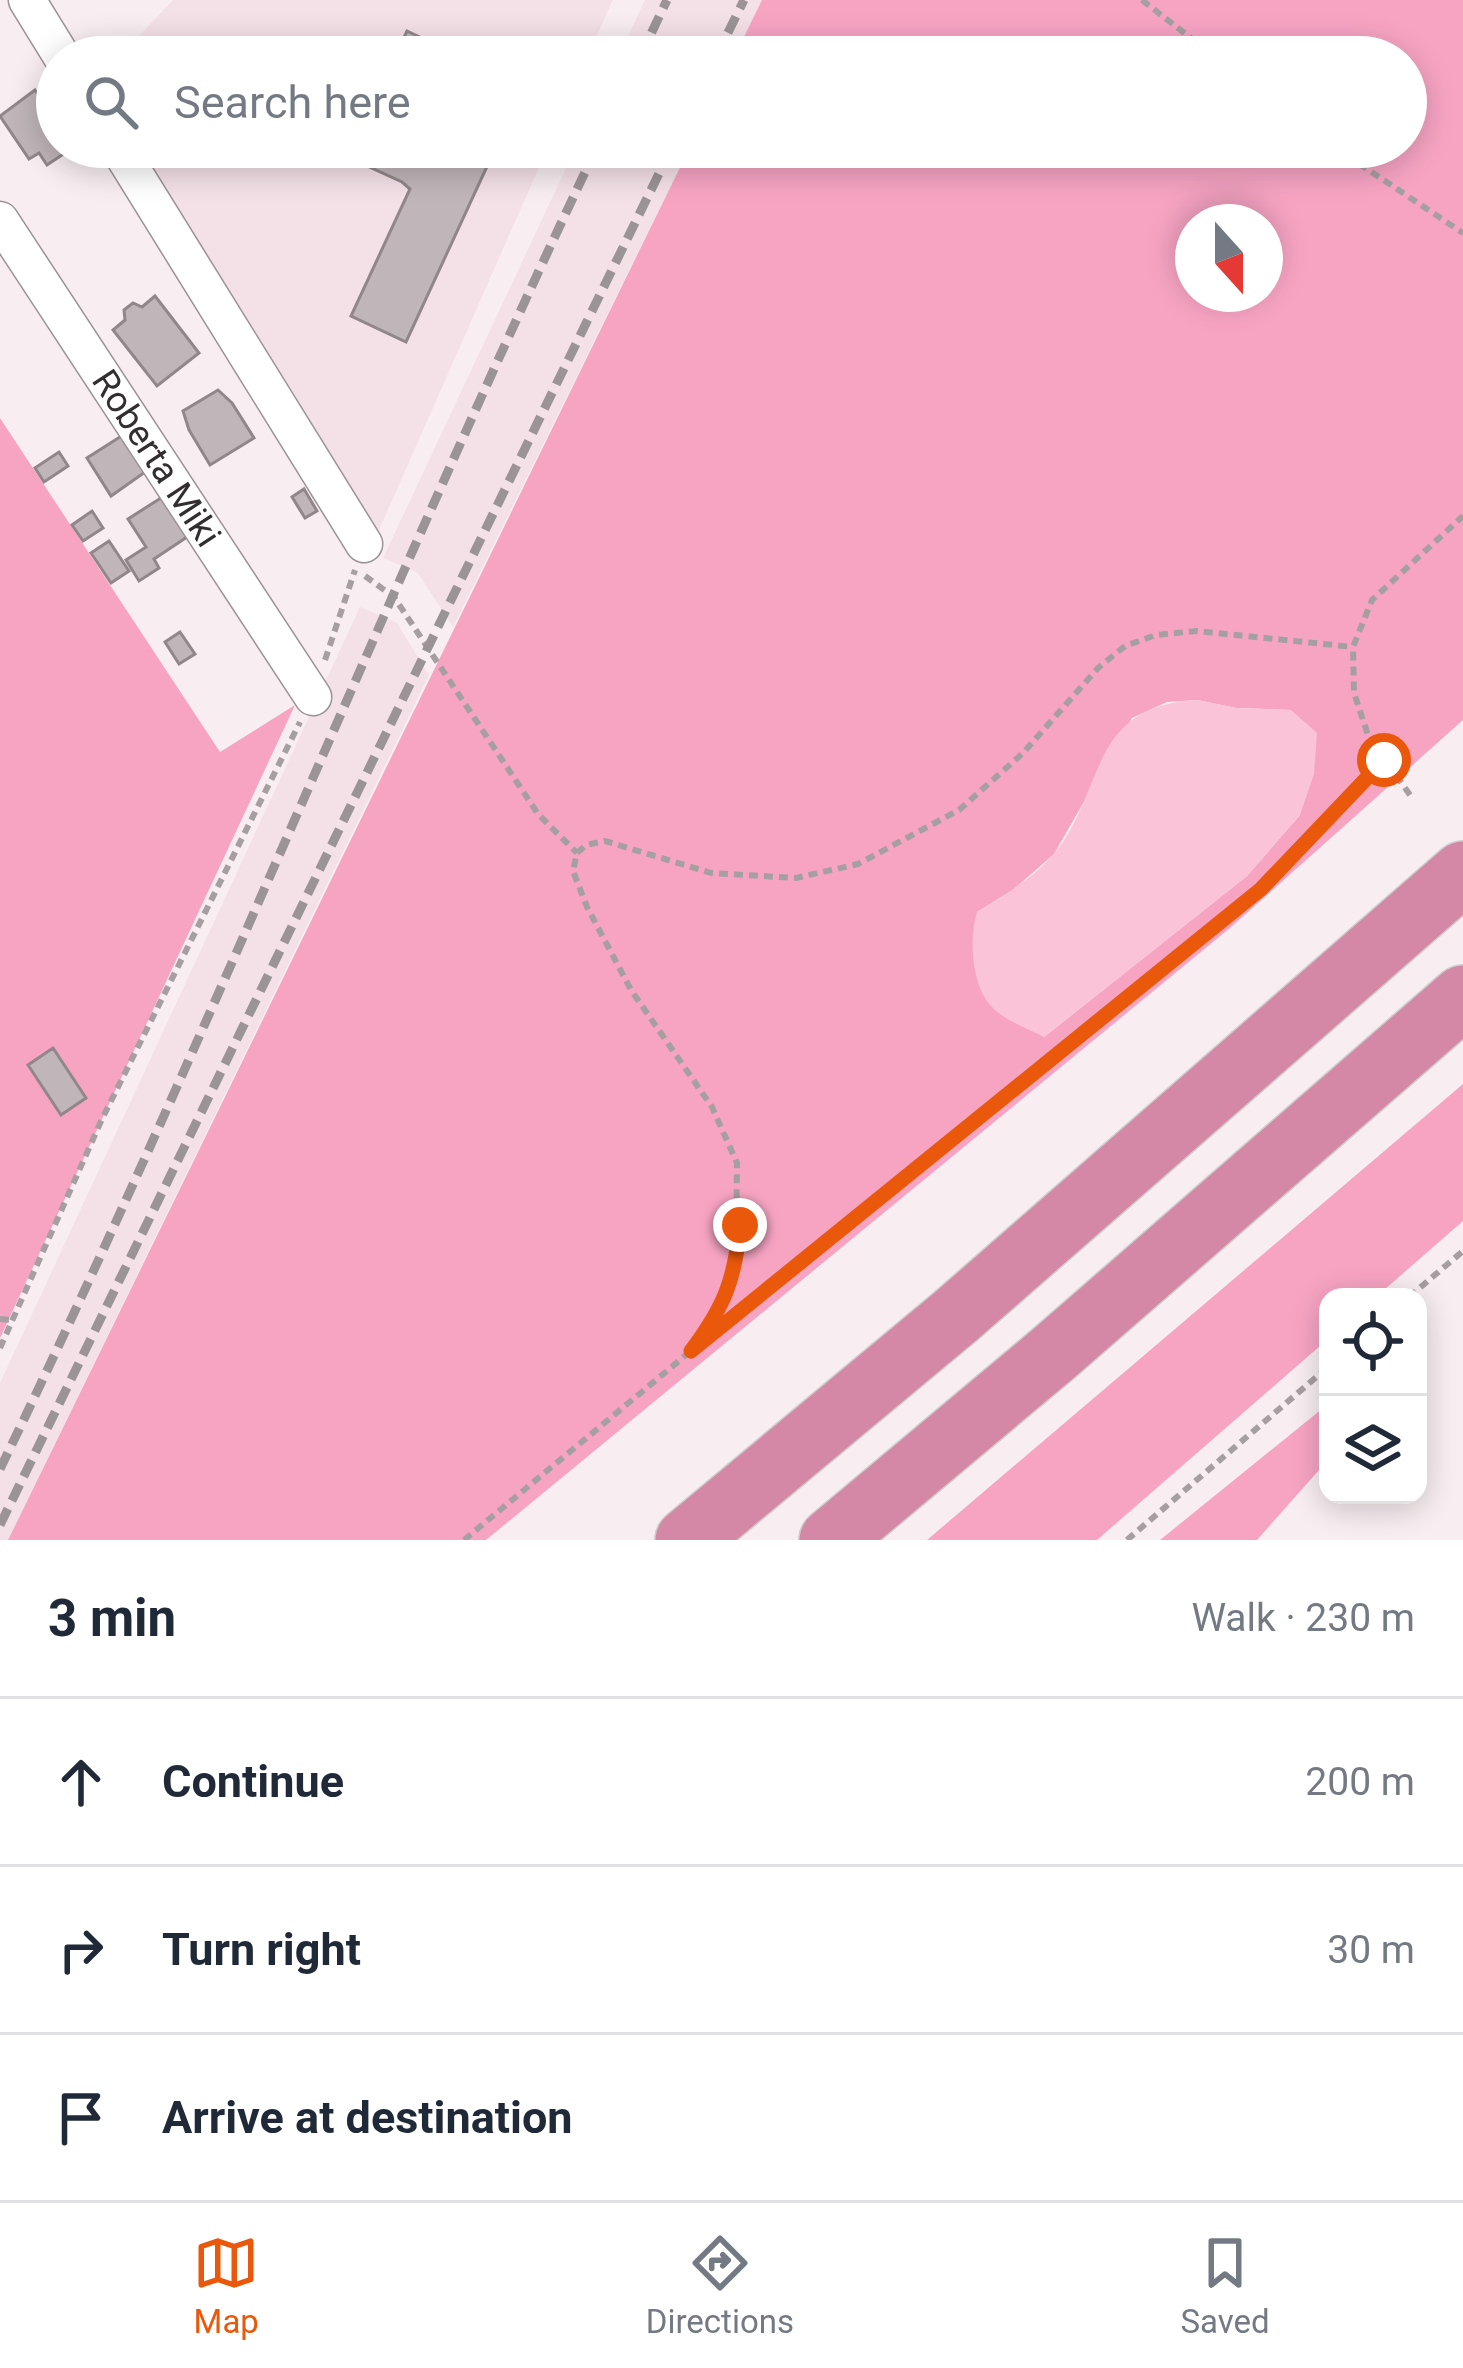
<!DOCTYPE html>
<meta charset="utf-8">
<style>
:root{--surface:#fff;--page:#f6f6f7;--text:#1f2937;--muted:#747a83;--line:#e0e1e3;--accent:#ea580c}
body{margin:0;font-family:Roboto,sans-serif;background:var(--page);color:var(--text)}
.controls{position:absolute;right:36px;bottom:36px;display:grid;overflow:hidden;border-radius:24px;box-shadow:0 6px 30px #0003}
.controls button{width:108px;height:108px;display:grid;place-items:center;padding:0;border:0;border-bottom:3px solid var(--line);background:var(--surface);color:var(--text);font:60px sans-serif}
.compass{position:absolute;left:1175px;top:204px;width:108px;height:108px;border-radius:50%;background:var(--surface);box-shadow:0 6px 30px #0003;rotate:159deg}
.stop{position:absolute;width:36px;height:36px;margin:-27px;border:9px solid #ea580c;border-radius:50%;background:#fff}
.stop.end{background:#ea580c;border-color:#fff;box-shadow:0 3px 12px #0008}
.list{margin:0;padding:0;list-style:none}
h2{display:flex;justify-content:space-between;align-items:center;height:156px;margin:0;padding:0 48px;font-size:51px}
h2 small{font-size:39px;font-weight:400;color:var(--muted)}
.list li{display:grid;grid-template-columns:78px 1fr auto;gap:36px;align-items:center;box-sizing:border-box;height:168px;padding:0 48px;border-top:3px solid var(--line)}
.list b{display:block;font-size:45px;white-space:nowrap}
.list em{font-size:39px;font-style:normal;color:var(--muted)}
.icon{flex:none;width:66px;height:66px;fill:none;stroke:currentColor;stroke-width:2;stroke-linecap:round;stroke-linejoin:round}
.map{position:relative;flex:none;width:1463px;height:1540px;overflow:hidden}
.search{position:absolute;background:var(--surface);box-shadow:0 6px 30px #0003;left:36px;right:36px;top:36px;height:132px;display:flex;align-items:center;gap:30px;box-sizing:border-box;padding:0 42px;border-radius:66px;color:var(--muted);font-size:45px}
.sheet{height:660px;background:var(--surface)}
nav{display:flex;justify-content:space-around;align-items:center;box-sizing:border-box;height:168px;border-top:3px solid var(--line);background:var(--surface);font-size:33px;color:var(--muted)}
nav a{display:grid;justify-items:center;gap:6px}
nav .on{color:var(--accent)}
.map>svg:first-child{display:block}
</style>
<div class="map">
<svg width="1463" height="1540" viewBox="0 0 1463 1540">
<rect width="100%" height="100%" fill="#f8eef1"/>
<!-- built -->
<path fill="#f4e1e7" d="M 173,0 L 613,0 L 587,57 L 119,57 Z
M 645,0 L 762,0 L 734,57 L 618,57 Z
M 138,147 L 548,147 L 376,537 Z
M 576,147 L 690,147 L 453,627 L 418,573 L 383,558 Z
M 360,607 L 397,623 L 429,675 L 8,1540 L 0,1540 L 0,1383 Z"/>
<!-- green -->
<path fill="#f7a4c3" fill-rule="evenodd" d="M 762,0 L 1463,0 L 1463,720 L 1230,928 L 486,1540 L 8,1540 L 690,147 L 1406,147 L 1406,57 L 734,57 ZM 1193,222 L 1265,222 L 1265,294 L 1193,294 ZM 1197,700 L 1236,708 L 1291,710 L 1300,815 L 1247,876 L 1044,1037 L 977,912 L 1014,889 L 1054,854 L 1132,718 L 1167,702 Z
M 0,418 L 220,752 L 295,705 L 0,1338 Z
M 1463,1084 L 1463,1221 L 1376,1297 L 1328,1297 L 1328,1339 L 1097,1540 L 927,1540 Z
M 1328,1404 L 1328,1460 L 1257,1540 L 1160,1540 Z"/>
<!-- water -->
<path fill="#fbc3d7" d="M 1197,700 L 1236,708 L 1291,710 L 1317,733 L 1314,774 L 1300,815 L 1247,876 L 1044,1037 C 1028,1029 1004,1020 992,1007 C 971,986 969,938 977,912 C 1003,896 1032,879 1053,855 C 1107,791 1086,706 1197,700 Z"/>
<!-- building -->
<path fill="#c0b6b9" stroke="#91878a" stroke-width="3" d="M 407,31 L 462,57 L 395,57 Z
M 35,90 L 57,123 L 57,147 L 74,147 L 47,165 L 39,153 L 29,159 L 0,116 Z
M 190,147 L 231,147 L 202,165 Z
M 342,147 L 496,147 L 406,342 L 351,316 L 410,189 L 402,182 L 339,153 Z
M 155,296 L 199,353 L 157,386 L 113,330 L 125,320 L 124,310 L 133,303 L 142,307 Z
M 218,390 L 232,403 L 254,438 L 210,465 L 189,430 L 183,411 Z
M 123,435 L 148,470 L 111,496 L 87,458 Z
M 59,452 L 68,466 L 44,482 L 35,468 Z
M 304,489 L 317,511 L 305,518 L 292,497 Z
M 164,496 L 190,535 L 154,559 L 159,568 L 139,581 L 126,560 L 146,547 L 128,519 Z
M 92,511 L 103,528 L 83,541 L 72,525 Z
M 109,541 L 129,571 L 111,583 L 91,553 Z
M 180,632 L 195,654 L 179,664 L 165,642 Z
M 53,1048 L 86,1098 L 61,1115 L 28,1065 Z"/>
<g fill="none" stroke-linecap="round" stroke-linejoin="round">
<defs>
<g id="street">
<path d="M 27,0 L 62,57"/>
<path d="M 118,147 L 364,544"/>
<path id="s1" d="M 0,220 L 313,697"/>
</g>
<path id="highway" d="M 687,1540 L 956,1316 L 1463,873
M 831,1540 L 1053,1354 L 1463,997"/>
</defs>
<!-- street casing -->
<use href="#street" stroke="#9b9295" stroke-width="39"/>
<!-- highway casing -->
<use href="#highway" stroke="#cecdcd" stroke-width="66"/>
<!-- path -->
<path stroke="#a69fa1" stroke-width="6" stroke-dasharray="9 6" stroke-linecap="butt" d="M 1142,0 L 1215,57
M 1334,147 L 1463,233
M 365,576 L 394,597 L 538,814 L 577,853
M 325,660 L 355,570
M 1410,795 L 1368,735 L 1354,693 L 1353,647 L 1372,600 L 1463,516
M 1409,1297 L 1463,1251
M 0,1319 L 12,1320
M 702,1342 L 1261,888 L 1384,761
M 0,1348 L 102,1119 L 300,722
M 691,1351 L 720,1311 L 736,1266 L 737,1163 L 712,1107 L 631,990 L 587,907 L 573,871 L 577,853 L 586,845 L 605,841 L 711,873 L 796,878 L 858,864 L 959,810 L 1022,754 L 1098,668 L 1125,646 L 1156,635 L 1197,631 L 1353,647
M 464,1540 L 692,1350
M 1127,1540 L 1328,1367"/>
<!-- street -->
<use href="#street" stroke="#fff" stroke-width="36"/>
<!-- highway -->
<use href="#highway" stroke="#d588a5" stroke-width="63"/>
<!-- rail -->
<path stroke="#9b9496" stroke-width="9" stroke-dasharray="18 9" stroke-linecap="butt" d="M 640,57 L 667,0
M 716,57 L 744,0
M 0,1469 C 211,1033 389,584 597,147
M 0,1525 L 672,147"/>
</g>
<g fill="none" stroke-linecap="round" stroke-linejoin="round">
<!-- route -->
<path stroke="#ea580c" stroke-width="15" d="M 740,1225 C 735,1280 724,1307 691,1351 L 1261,889 L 1384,760"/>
</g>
<g text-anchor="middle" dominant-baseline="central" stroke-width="9" stroke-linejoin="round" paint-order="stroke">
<!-- street labels -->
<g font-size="36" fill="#322e2f" stroke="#fefefe">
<text stroke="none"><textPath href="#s1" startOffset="285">Roberta Miki</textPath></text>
</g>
</g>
</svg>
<div class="controls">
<button><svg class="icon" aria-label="locate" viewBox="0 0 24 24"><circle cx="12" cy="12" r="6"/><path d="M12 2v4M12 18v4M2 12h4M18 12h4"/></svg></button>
<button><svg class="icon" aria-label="layers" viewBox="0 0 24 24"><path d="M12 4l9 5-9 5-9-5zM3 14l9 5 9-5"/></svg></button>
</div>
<svg class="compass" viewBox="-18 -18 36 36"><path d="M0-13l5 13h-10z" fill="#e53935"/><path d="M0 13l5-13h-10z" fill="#747a83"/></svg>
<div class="stop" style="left:1384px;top:760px"></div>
<div class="stop end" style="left:740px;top:1225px"></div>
<div class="search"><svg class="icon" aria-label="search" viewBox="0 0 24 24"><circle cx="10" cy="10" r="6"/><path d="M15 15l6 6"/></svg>Search here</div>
</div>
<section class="sheet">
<h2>3 min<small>Walk · 230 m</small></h2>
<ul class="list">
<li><svg class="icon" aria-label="ahead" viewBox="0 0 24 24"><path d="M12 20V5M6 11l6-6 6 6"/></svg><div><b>Continue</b></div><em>200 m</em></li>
<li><svg class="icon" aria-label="right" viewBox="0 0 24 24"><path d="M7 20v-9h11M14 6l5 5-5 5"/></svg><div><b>Turn right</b></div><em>30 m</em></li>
<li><svg class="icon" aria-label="arrive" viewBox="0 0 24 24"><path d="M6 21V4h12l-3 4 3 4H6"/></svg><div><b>Arrive at destination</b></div></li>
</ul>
</section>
<nav>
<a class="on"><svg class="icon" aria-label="map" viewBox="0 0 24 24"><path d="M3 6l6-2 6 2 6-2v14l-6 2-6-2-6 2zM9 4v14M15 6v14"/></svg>Map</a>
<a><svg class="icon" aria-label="directions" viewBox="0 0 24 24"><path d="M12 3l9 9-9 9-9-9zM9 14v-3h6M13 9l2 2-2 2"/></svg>Directions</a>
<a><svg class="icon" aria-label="saved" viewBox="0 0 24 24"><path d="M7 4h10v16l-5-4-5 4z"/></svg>Saved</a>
</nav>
